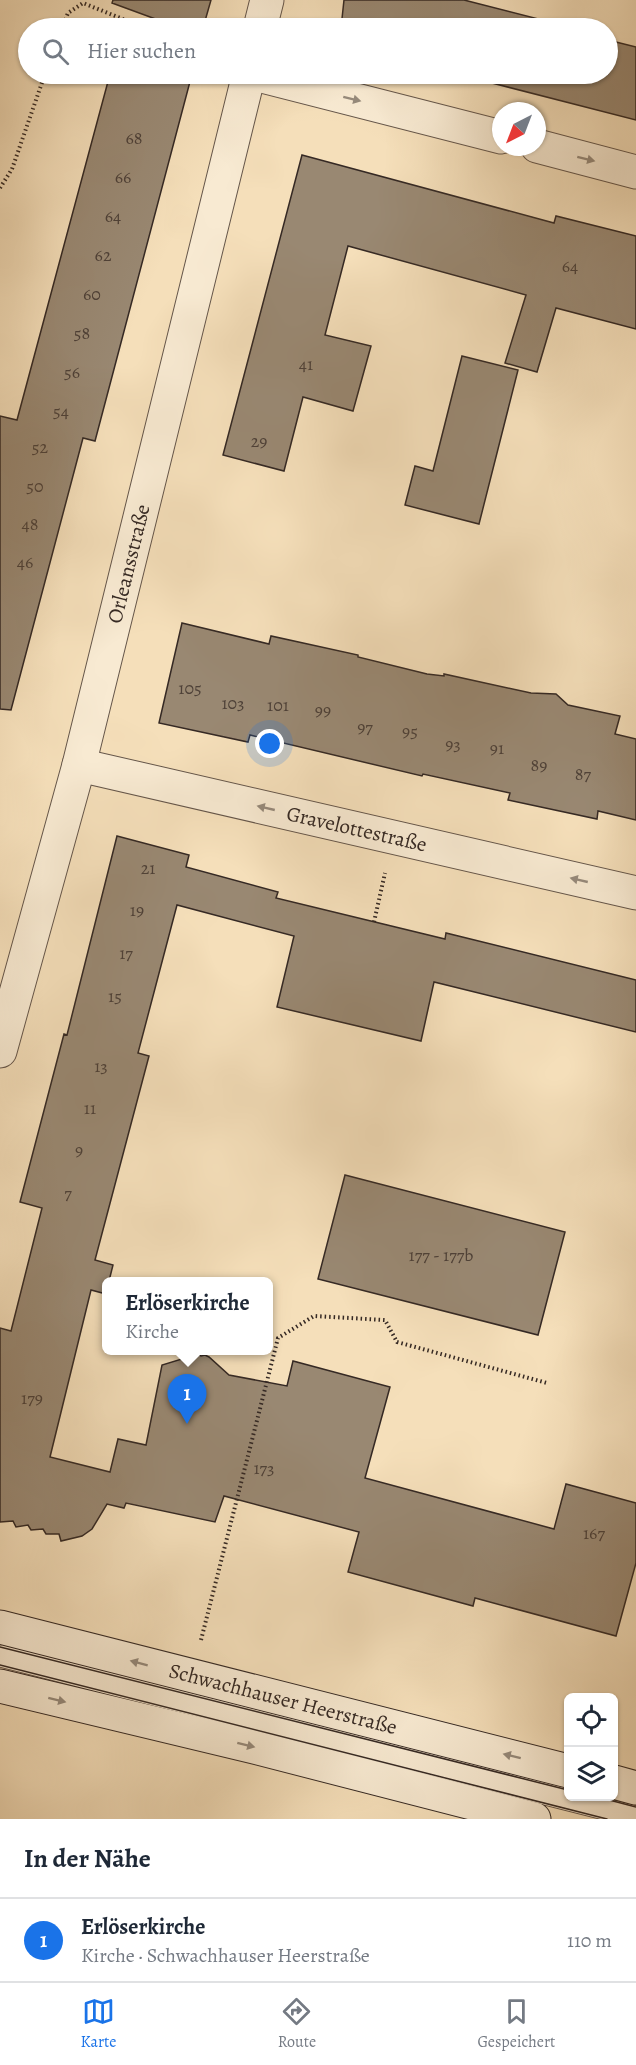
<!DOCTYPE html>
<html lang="de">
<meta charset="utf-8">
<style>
:root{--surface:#fff;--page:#f6f6f7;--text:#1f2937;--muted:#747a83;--line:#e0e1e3;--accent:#1a73e8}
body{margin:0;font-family:Alegreya,serif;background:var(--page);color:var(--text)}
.controls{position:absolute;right:18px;bottom:18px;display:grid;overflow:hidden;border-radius:9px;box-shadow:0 2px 4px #0004}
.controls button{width:54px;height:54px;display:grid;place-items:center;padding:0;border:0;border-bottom:2px solid var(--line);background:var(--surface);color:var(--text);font:30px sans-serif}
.compass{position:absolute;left:492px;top:102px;width:54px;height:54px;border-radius:50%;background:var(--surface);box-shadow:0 2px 4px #0004;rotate:222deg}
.you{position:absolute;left:270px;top:744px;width:21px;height:21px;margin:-15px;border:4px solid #fff;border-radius:50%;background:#1a73e8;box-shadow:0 0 0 9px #1a73e833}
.badge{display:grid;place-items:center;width:39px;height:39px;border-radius:50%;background:var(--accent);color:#fff;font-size:20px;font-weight:700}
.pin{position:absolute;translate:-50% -50px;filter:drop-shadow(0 2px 3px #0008)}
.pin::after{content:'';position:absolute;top:32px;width:21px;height:18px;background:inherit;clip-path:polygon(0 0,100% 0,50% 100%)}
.popup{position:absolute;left:102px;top:1277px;width:171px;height:78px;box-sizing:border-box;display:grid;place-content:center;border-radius:9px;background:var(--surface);filter:drop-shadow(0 2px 4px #0005);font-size:20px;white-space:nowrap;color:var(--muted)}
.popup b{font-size:22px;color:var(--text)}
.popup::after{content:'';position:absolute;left:50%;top:100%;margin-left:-12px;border:12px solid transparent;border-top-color:var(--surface)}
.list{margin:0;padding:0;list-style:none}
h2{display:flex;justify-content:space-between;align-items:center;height:78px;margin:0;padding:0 24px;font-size:26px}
h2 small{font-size:20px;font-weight:400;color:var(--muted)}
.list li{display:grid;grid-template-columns:39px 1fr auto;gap:18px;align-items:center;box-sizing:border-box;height:84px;padding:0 24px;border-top:2px solid var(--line)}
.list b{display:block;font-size:22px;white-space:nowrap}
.list p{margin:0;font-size:20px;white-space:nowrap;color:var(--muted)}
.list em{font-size:20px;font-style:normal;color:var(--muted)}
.icon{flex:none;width:33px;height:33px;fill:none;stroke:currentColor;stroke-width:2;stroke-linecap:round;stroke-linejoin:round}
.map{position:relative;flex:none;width:636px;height:1819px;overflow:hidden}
.search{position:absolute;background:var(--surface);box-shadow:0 2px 4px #0004;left:18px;right:18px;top:18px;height:66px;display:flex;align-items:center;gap:15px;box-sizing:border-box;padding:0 21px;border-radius:33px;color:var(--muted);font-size:22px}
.sheet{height:162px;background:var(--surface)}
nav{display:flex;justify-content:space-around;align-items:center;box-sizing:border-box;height:84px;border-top:2px solid var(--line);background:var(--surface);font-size:16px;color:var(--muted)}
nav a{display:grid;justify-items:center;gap:3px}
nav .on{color:var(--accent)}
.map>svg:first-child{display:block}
</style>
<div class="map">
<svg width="636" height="1819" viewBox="0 0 636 1819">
<rect width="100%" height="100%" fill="#f5dfba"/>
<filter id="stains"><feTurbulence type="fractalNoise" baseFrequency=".00333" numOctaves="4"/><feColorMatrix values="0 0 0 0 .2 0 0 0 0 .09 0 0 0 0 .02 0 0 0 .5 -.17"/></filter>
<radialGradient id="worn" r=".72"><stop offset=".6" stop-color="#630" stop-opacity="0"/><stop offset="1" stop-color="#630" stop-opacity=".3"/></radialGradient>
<!-- building -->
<path fill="#998872" stroke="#352924" stroke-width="1.5" d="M 113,0 L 211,0 L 203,28 L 180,28 L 112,3 Z
M 344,0 L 464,0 L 566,26 L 566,28 L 341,28 Z
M 608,40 L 636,47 L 636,120 L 457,74 L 608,74 Z
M 110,74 L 192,74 L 95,441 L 83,438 L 11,710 L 0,709 L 0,416 L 17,420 Z
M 302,155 L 554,223 L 556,216 L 636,236 L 636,329 L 556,308 L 537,372 L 505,363 L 526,295 L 348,246 L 325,335 L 371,346 L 353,411 L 303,397 L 284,471 L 223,455 Z
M 462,356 L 518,370 L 479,524 L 405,505 L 415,466 L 433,471 Z
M 182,623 L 269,644 L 271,636 L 358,655 L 358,657 L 427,674 L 444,676 L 444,674 L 531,693 L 556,694 L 568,705 L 620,716 L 615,734 L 636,739 L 636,820 L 598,811 L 597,819 L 508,800 L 510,793 L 423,774 L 422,776 L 250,735 L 248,742 L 159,723 Z
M 117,836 L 189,855 L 186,867 L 278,892 L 276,898 L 445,939 L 446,933 L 636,980 L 636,1032 L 434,982 L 421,1041 L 277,1007 L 294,936 L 177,905 L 138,1053 L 149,1056 L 95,1260 L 113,1265 L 109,1281 L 106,1281 L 106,1294 L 91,1290 L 50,1457 L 110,1472 L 118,1439 L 146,1445 L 162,1365 L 198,1354 L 201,1356 L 205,1355 L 209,1357 L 229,1375 L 287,1386 L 293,1361 L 390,1387 L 365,1478 L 554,1529 L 566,1484 L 636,1503 L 636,1563 L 616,1636 L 475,1598 L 473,1606 L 348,1572 L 359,1532 L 224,1496 L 215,1522 L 126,1503 L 124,1508 L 107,1504 L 92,1529 L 82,1536 L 61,1541 L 59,1534 L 46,1534 L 43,1529 L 31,1530 L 28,1525 L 16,1527 L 13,1521 L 0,1522 L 0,1328 L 11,1331 L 42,1208 L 20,1202 L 64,1034 L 67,1035 Z
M 345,1175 L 565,1232 L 538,1335 L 318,1279 Z"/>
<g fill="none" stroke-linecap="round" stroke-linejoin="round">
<defs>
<path id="lane" d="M 0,1656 L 636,1817"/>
<g id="street">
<path d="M 260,28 L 267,0"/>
<path d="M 254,74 L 501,137"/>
<path d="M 537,146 L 636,172"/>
<path id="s1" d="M 79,765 L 636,893"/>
<path id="s2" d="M 0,1051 L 79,765 L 249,74"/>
</g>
<g id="secondary">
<path id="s3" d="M 0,1627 L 568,1771"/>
<path d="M 0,1686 L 254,1747 L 534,1819"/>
<path d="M 614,1782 L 636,1788"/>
</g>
</defs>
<!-- lane casing -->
<use href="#lane" stroke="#65564a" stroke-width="23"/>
<!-- street casing -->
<use href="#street" stroke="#65564a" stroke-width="35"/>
<!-- secondary casing -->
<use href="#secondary" stroke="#352924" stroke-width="35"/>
<!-- path -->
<path stroke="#352924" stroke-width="4" stroke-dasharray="1.5 3" stroke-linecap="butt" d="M 62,28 L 68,13 L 83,3 L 145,28
M 0,188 L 12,169 L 45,74
M 374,922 L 385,873
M 201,1640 L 278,1338 L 314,1316 L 385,1320 L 397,1342 L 547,1383"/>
<!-- lane -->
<use href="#lane" stroke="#f8ead2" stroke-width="21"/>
<!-- street -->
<use href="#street" stroke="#f8ead2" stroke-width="33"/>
<!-- secondary -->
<use href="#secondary" stroke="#f8ead2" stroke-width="33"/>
<!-- tram -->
<path stroke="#352924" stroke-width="1.5" d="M 0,1647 L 568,1790
M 0,1665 L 607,1819
M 594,1796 L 636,1807"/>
</g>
<!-- one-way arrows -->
<defs><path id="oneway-solid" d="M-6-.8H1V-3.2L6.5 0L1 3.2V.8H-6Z" transform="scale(1.5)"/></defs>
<g fill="#968a7b">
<use href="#oneway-solid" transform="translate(352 99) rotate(14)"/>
<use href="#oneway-solid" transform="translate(586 159) rotate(14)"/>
<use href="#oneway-solid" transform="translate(266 808) rotate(-167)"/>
<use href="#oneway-solid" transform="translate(579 880) rotate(-167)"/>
<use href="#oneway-solid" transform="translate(139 1663) rotate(-165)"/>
<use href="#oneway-solid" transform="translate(57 1700) rotate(14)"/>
<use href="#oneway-solid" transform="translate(246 1745) rotate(14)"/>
<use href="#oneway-solid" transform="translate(512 1756) rotate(-166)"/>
</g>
<g text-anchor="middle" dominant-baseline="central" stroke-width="6" stroke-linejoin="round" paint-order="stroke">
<!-- number labels -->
<g font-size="18" fill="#4e4138">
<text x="134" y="138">68</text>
<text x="123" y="177">66</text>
<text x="113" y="216">64</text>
<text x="103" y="255">62</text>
<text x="570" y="266">64</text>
<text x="92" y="294">60</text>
<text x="82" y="333">58</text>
<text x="306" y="364">41</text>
<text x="72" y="372">56</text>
<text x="61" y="411">54</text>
<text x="259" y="441">29</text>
<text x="40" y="447">52</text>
<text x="35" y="486">50</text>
<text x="30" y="524">48</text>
<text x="25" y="562">46</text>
<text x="190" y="688">105</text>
<text x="233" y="703">103</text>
<text x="278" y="705">101</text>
<text x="323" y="710">99</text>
<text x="365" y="727">97</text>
<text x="410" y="731">95</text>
<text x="453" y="744">93</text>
<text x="497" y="748">91</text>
<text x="539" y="765">89</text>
<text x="583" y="774">87</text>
<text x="148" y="868">21</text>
<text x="137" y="910">19</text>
<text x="126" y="953">17</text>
<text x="115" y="996">15</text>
<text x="101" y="1066">13</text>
<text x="90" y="1108">11</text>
<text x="79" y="1150">9</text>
<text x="68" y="1193">7</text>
<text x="441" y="1255">177 - 177b</text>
<text x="32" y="1398">179</text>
<text x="264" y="1468">173</text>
<text x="594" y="1533">167</text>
</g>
<!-- street labels -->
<g font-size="21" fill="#352924" stroke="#f8ead2">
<text stroke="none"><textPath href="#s2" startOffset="504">Orleansstraße</textPath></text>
<text stroke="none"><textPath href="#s1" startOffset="285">Gravelottestraße</textPath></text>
<text stroke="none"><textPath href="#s3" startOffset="292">Schwachhauser Heerstraße</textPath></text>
</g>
</g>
<rect width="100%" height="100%" filter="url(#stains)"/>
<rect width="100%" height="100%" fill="url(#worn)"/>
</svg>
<div class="controls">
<button><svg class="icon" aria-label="locate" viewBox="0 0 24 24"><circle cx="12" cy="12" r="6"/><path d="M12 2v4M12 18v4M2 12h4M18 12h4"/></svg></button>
<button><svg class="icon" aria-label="layers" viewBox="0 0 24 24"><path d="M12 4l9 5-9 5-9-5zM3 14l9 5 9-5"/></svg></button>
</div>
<svg class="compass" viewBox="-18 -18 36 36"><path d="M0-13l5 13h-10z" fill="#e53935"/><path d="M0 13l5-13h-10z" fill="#747a83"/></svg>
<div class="you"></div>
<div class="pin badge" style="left:187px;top:1424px">1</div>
<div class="popup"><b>Erlöserkirche</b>Kirche</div>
<div class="search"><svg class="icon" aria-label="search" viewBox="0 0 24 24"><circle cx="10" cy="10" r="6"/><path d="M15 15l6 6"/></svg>Hier suchen</div>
</div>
<section class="sheet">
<h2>In der Nähe<small></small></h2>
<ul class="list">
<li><span class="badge">1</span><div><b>Erlöserkirche</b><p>Kirche · Schwachhauser Heerstraße</p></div><em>110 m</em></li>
</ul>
</section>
<nav>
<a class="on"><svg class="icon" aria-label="map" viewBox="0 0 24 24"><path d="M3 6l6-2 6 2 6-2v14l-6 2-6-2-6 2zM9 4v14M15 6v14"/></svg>Karte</a>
<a><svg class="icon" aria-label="directions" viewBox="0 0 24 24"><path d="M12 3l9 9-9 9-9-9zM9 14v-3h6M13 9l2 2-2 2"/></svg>Route</a>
<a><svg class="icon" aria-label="saved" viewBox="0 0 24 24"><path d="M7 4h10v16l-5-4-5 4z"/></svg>Gespeichert</a>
</nav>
